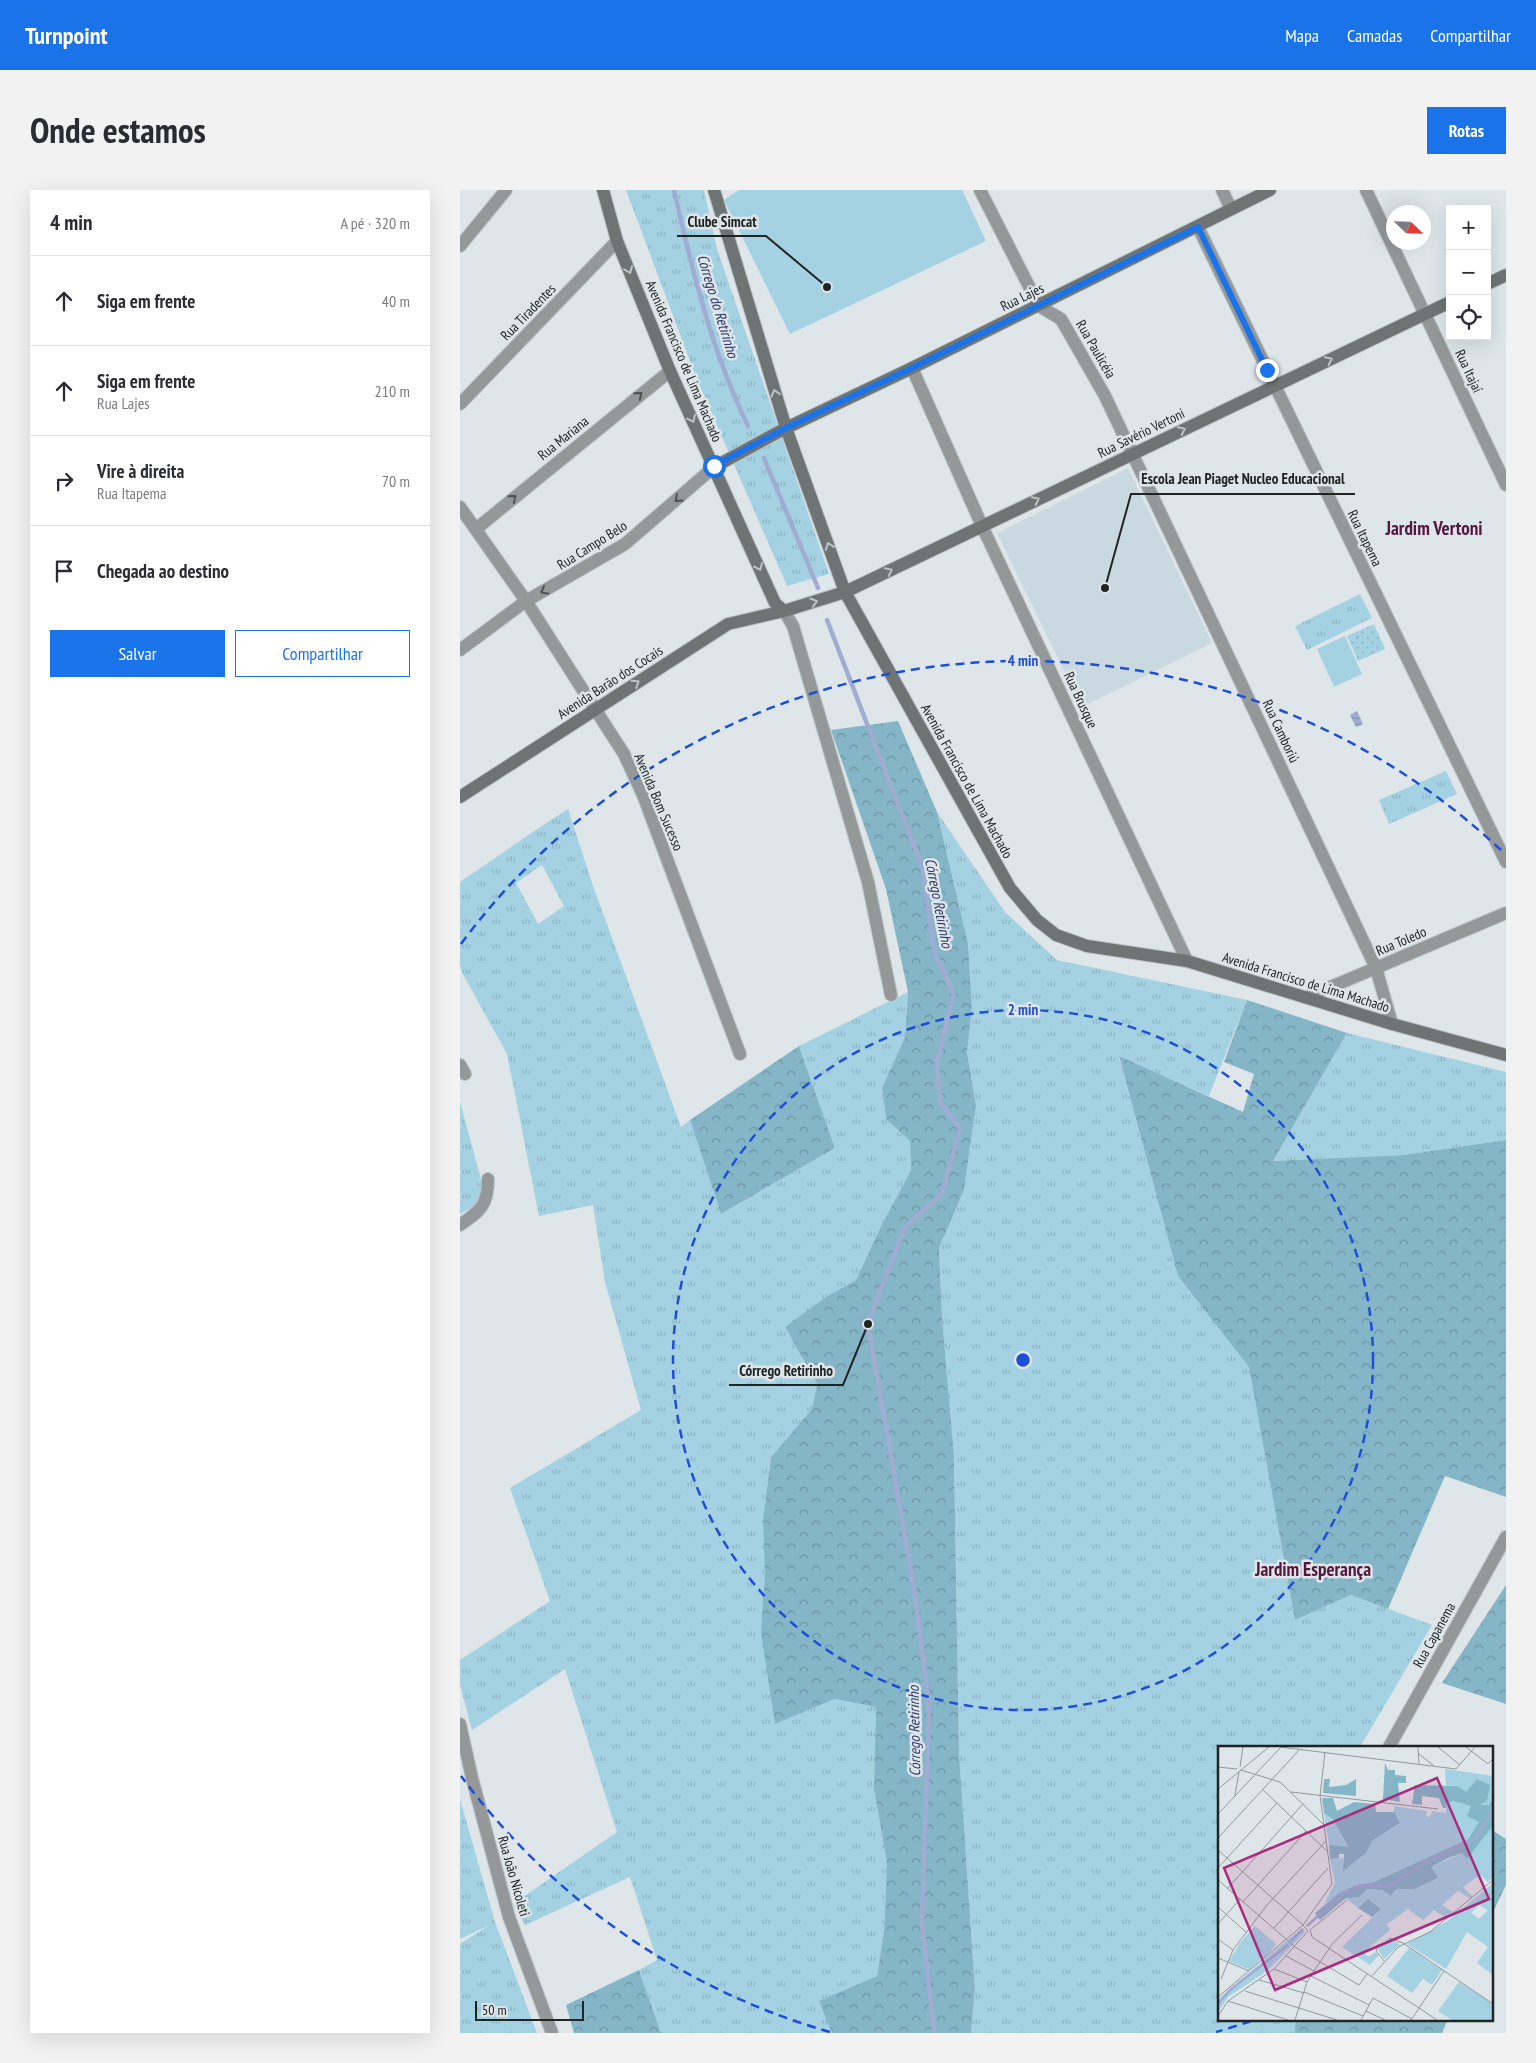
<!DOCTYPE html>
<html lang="pt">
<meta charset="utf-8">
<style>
:root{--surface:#fff;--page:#f2f2f3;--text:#2b2b33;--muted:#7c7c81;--line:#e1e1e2;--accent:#1a73e8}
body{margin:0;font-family:"PT Sans Narrow",sans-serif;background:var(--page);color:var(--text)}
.controls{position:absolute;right:15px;top:15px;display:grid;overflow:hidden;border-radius:0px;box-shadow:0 5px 20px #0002}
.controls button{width:45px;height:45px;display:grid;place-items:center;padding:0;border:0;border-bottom:1px solid var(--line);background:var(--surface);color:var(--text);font:25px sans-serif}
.compass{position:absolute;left:926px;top:15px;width:45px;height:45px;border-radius:50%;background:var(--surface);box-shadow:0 5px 20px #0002;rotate:113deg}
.scale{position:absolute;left:15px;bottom:12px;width:109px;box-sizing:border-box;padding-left:5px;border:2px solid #212425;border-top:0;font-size:14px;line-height:18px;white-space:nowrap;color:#212425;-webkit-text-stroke:4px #dee6e9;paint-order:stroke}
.stop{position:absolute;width:15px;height:15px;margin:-11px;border:4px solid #1a73e8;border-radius:50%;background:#fff}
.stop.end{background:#1a73e8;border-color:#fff;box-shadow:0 1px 5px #0008}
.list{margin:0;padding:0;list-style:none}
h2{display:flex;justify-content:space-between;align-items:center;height:65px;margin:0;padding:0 20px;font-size:21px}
h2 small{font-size:16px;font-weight:400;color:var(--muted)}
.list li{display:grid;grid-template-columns:32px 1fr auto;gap:15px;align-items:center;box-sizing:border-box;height:90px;padding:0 20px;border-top:1px solid var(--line)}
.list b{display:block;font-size:19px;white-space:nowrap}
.list p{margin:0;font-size:16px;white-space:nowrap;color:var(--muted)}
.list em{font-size:16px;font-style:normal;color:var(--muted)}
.actions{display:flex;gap:10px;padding:15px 20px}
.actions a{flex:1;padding:11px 0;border:1px solid var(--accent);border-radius:0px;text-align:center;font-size:18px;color:var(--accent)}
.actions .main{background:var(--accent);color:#fff}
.icon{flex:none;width:28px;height:28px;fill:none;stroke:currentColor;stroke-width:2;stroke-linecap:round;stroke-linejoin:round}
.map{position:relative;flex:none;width:1046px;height:1843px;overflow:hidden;border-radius:0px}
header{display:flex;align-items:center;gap:30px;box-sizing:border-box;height:70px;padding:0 25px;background:var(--accent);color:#fff}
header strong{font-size:24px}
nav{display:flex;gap:28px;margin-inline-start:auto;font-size:18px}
.intro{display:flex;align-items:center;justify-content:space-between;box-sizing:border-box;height:120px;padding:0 30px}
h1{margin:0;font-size:35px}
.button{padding:12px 22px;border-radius:0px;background:var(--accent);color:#fff;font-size:18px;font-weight:700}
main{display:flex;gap:30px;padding:0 30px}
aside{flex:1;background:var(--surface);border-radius:0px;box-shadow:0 5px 20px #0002}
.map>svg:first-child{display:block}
</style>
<header>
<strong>Turnpoint</strong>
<nav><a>Mapa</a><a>Camadas</a><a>Compartilhar</a></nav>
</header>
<div class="intro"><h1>Onde estamos</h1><a class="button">Rotas</a></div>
<main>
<aside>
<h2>4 min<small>A pé · 320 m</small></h2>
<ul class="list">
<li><svg class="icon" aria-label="ahead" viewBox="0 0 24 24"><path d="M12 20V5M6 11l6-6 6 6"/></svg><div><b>Siga em frente</b></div><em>40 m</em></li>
<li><svg class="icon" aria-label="ahead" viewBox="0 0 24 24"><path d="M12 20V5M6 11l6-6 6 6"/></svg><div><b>Siga em frente</b><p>Rua Lajes</p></div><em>210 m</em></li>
<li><svg class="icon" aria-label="right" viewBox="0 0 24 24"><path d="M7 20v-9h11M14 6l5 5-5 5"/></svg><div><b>Vire à direita</b><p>Rua Itapema</p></div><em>70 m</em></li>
<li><svg class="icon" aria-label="arrive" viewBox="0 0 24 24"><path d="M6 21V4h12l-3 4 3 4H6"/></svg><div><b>Chegada ao destino</b></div></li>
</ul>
<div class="actions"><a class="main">Salvar</a><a>Compartilhar</a></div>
</aside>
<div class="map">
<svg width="1046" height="1843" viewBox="0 0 1046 1843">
<defs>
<pattern id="grass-tufts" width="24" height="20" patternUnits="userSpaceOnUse" patternTransform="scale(1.25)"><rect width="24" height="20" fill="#a4d2e3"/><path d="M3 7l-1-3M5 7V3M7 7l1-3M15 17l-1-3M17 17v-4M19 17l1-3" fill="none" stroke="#8db4c3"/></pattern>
<pattern id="forest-crowns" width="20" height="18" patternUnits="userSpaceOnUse" patternTransform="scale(1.25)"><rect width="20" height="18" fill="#85b6c8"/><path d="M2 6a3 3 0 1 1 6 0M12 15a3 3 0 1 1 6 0" fill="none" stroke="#6c94a2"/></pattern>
<pattern id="park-dots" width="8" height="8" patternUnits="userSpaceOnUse" patternTransform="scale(1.25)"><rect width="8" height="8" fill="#a4d2e3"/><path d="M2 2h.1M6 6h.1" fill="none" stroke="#8db4c3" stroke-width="1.8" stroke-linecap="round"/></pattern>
<pattern id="water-rules" width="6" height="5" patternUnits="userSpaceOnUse" patternTransform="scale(1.25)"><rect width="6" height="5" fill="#a1acd3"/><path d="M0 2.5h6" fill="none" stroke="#838cab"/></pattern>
</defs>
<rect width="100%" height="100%" fill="#dee6e9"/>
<!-- built -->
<path fill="#cad9df" d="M 668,278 L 752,453 L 622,517 L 537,343 Z"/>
<!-- grass -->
<path fill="url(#grass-tufts)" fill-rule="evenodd" d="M 166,0 L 244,0 L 257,59 L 369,384 L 327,396 L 236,187 Z
M 900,404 L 912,428 L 847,460 L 835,436 Z
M 986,581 L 997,604 L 929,634 L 919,610 Z
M 108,619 L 133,696 L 221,937 L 230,930 L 261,1024 L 375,958 L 339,856 L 448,802 L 445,847 L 422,898 L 426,929 L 450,951 L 451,980 L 421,1036 L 396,1090 L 367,1106 L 325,1137 L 357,1194 L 352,1219 L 311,1267 L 303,1329 L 315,1534 L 375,1509 L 416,1517 L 414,1599 L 427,1673 L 424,1742 L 417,1786 L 360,1811 L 372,1843 L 201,1843 L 179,1780 L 197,1770 L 170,1687 L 65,1735 L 53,1714 L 157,1642 L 105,1479 L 12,1540 L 0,1495 L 0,1470 L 90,1411 L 50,1298 L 181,1220 L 145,1092 L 133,1015 L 79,1026 L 47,864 L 3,784 L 0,775 L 0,692 C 36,668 71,642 108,619 ZM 82,675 L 104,716 L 78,734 L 56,693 Z
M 477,622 L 545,722 L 597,770 L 787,810 L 749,906 L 659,867 L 718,1086 L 789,1176 L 835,1430 L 891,1405 L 972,1435 L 900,1557 L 760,1557 L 760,1829 L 836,1829 L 834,1843 L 511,1843 L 515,1800 L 499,1562 L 494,1266 L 482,1126 L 479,1058 L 504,1000 L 516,915 L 507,862 L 512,818 L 508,753 Z
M 887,843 L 1046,882 L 1046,950 L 943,965 L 813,971 Z
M 0,912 L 21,989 L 22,1000 L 16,1015 L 0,1024 Z
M 0,1609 L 35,1732 L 77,1843 L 0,1843 L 0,1754 L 30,1735 L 0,1749 Z"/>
<!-- forest -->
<path fill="url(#forest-crowns)" d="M 438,531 L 477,622 L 508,753 L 512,818 L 507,862 L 516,915 L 504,1000 L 479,1058 L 482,1126 L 494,1266 L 499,1562 L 515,1800 L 511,1843 L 372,1843 L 359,1811 L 417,1786 L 424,1741 L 427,1673 L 414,1599 L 416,1517 L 375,1509 L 315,1534 L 301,1443 L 305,1384 L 303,1329 L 311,1267 L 352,1219 L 357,1194 L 325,1137 L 367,1106 L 396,1090 L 421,1036 L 451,980 L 450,951 L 426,929 L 422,898 L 445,847 L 448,802 L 426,699 L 371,540 Z
M 787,810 L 887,843 L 813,971 L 943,965 L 1046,950 L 1046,1307 L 985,1286 L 928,1419 L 891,1405 L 835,1430 L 789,1177 L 718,1086 L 659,866 L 783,922 L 794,884 L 764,872 Z
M 339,856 L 375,958 L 261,1024 L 230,930 Z
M 1046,1395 L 1046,1514 L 982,1493 Z
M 1032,1640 L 1046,1649 L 1046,1695 L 1032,1724 Z
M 179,1780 L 201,1843 L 114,1843 L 106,1815 Z
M 836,1829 L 988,1829 L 982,1843 L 834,1843 Z"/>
<!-- park -->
<path fill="url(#park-dots)" d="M 914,434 L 925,459 L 898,471 L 887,446 Z"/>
<!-- pitch -->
<path fill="#a4d2e3" d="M 279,0 L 502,0 L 526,51 L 330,144 L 264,10 Z
M 885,446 L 902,484 L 874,497 L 857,459 Z"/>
<!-- water -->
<path fill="url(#water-rules)" d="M 897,521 L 903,534 L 896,537 L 890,525 Z"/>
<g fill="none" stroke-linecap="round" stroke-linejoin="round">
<!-- stream -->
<path stroke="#a1acd3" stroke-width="4.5" d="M 214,0 C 232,80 252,162 288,236
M 304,268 L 358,398
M 367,430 L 463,679 L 474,761 L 494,804 L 477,872 L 480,912 L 500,939 L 482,1003 L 444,1039 L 408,1134 L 454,1398 L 469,1515 L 462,1733 L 474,1843"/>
<defs>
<path id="street" d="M 520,0 L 579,116 L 601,129 L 645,206 L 916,778 L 932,834
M 762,0 L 771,19
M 906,0 L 1046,295
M 738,37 L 1046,672
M 0,56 L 46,0
M 452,178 L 522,336 L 727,771
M 0,214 L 157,51
M 0,317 L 66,411 L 135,519 L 164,564 L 183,605 L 280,864
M 16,339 L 210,181
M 324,421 L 333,436 L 408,692 L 431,805
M 0,460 L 66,411 L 165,354 L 254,277
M 847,807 L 1046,723
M 0,875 L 5,884
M 0,1035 C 20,1021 28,1016 28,989
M 0,1534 L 12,1588 L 49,1727 L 92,1843
M 929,1557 L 1046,1347"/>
<path id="secondary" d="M 143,0 L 157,51 L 210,181 L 315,413 L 324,421
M 254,0 L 326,238 L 385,402 L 550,698 L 577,730 L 596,745 L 627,756 L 727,771 L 932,834 L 1046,865
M 1027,94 L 1046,85
M 254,277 L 324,239 L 452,178 L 810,0
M 0,607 L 268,434 L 324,421 L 385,402 L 990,112"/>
</defs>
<!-- street casing -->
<use href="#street" stroke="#bcc3c6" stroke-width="14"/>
<!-- secondary casing -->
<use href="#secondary" stroke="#bcc3c6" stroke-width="14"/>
<!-- street -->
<use href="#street" stroke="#949898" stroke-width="12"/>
<!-- secondary -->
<use href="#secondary" stroke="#6e7373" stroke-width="12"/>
</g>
<!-- one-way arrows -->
<defs><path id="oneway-chevron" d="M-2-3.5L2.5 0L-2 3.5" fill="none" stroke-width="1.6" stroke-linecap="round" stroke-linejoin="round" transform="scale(1.25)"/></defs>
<g stroke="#bcc4c6">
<use href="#oneway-chevron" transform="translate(169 80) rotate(68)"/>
<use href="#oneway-chevron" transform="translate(869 170) rotate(-26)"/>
<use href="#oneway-chevron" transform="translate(315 203) rotate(-107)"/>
<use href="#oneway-chevron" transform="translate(232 229) rotate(65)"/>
<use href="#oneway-chevron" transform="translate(722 240) rotate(-26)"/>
<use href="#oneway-chevron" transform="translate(576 310) rotate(-26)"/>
<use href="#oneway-chevron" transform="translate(369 356) rotate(-110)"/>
<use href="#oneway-chevron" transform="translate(299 377) rotate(66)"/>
<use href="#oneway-chevron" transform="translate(429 381) rotate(-26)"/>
<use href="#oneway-chevron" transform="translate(354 412) rotate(-17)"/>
<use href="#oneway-chevron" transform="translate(176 493) rotate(-33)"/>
</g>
<g stroke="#4f5253">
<use href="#oneway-chevron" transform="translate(179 205) rotate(-39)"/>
<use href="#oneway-chevron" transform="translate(53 308) rotate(-39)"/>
<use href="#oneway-chevron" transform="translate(218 309) rotate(138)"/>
<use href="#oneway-chevron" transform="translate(84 401) rotate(151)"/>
</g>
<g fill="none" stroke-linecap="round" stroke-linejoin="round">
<!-- route -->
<path stroke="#1a73e8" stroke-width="6" d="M 254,276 L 326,238 L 452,178 L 738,37 L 807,180"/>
</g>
<!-- distance rings -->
<g fill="none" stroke="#1d4ed8" stroke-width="2.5" stroke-dasharray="9 6">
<circle cx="563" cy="1170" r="350"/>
<path d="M791 1831A699 699 0 0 1 756 1842M370 1842A699 699 0 0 1 1 1586M1 754A699 699 0 0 1 1044 663"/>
</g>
<g text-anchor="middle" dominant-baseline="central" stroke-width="5" stroke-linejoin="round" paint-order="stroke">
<!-- street labels -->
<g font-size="14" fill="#212425" stroke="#dee6e9">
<text transform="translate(562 107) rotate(-26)">Rua Lajes</text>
<text transform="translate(68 122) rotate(-46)">Rua Tiradentes</text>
<text transform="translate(636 159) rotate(60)">Rua Paulicéia</text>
<text transform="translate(224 171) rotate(67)">Avenida Francisco de Lima Machado</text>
<text transform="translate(1009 181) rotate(65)">Rua Itajaí</text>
<text transform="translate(681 243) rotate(-26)">Rua Savério Vertoni</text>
<text transform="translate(103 248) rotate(-39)">Rua Mariana</text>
<text transform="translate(905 348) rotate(64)">Rua Itapema</text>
<text transform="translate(132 355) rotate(-32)">Rua Campo Belo</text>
<text transform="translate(150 492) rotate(-33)">Avenida Barão dos Cocais</text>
<text transform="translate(621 510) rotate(65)">Rua Brusque</text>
<text transform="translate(821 541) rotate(65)">Rua Camboriú</text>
<text transform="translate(507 591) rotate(61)">Avenida Francisco de Lima Machado</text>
<text transform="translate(199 612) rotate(67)">Avenida Bom Sucesso</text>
<text transform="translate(941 751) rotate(-23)">Rua Toledo</text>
<text transform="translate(846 792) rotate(17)">Avenida Francisco de Lima Machado</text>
<text transform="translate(974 1445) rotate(-61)">Rua Capanema</text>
<text transform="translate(54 1686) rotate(74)">Rua João Nicoleti</text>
</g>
<!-- water labels -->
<g font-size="15" font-style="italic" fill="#2d386a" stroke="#dee6e9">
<text transform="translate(258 116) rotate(73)">Córrego do Retirinho</text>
<text transform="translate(479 713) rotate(79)">Córrego Retirinho</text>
<text transform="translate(454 1541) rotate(-91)">Córrego Retirinho</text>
</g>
<!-- district labels -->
<g font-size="19" font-weight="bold" fill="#54183e" stroke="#dee6e9">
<text x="974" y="338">Jardim Vertoni</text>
<text x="853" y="1379">Jardim Esperança</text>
</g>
</g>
<!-- overview -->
<g transform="translate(758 1556)">
<rect width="275" height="275" fill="#dee6e9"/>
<path d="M 227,23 L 275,30 L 275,52 L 271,59 L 261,59 L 239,40 L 228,39 ZM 236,55 L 254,60 L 261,76 L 250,93 L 156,136 L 138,139 L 106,158 L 117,137 L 112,113 L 125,112 L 126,124 L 148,107 L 155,94 L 182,77 L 176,71 L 176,60 L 209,65 L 208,70 L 212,71 L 214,65 L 228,67 L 228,57 ZM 106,67 L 115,73 L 130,102 L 111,99 ZM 275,80 L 275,131 L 270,136 L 262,129 L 245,141 L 255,151 L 253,153 L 240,145 L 224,159 L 235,166 L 228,172 L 216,164 L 205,174 L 190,163 L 169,178 L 172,184 L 146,206 L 150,211 L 157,206 L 161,209 L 152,219 L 124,201 L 163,163 L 150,153 L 140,162 L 128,152 L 149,143 L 164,144 L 173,150 L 178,143 L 203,140 L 214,126 L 213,121 L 244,107 L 249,113 ZM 275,137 L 275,229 L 259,217 L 270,201 L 249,186 L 228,223 L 189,198 L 231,174 ZM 261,159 L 270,164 L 261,173 L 253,167 ZM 84,182 L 87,186 L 67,207 L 49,225 L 10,251 L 0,266 L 0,253 ZM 171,192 L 182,198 L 166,213 L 159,202 ZM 22,197 L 37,207 L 43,200 L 58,198 L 32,224 L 11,215 ZM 191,202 L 224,224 L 214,239 L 205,233 L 194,247 L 169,230 ZM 241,236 L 275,258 L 275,274 L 234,274 L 220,265 Z" fill="#a4d2e3" fill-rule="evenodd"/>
<path d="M 167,17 L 170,24 L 177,24 L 177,29 L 188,30 L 188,37 L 180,37 L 182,56 L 165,53 ZM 106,33 L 112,33 L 111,41 L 128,39 L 138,33 L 138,50 L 105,47 ZM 259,33 L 272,39 L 269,55 L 262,59 L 271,59 L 275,52 L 275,80 L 249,113 L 244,107 L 230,112 L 213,121 L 220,132 L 196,143 L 178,143 L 173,150 L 164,144 L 149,143 L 141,151 L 128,152 L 102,174 L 97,167 L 120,148 L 138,139 L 156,136 L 250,93 L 261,76 L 249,70 L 253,60 L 236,55 L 228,57 L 228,62 L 225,62 L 221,52 L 204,50 L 204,59 L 194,58 L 197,39 L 239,40 L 248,46 ZM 104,52 L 115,52 L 119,65 L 136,56 L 157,58 L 158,66 L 176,66 L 182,77 L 155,94 L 148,107 L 125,125 L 126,108 L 121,108 L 121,112 L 112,113 L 111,99 L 130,101 L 115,73 L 106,67 ZM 150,153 L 163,163 L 154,171 L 140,162 Z" fill="#85b6c8"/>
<path d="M 37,180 L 58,198 L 46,213 L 22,197 Z" fill="#a4d2e3"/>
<path fill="none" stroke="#a1acd3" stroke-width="2.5" d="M 89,180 L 126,147 L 135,145 L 142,139 L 169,141 L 210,115 L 257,93 L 275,64M 73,195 L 85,183M 0,258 L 12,244 L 70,199"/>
<path fill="none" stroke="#92989b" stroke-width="1" d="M 62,1 L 238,23 L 257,1M 200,1 L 201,18M 220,1 L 242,19M 248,1 L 270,18 L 275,13M 201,8 L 216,20M 0,21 L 19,23M 22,21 L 25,1M 23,24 L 62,36 L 105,78M 0,43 L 51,1M 44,43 L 109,105M 73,46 L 220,63M 17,49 L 21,26M 0,68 L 63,1M 0,92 L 82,3M 0,104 L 85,179 L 114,138 L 102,50 L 107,6M 0,122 L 59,57M 0,134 L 77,201 L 141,239 L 149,228M 9,143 L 85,58M 129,154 L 92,184 L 94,191 L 219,274M 25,156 L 88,85M 0,161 L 29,187M 0,178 L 22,153M 56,182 L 110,122M 171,192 L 185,197 L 275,258M 0,193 L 15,204M 160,200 L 158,205 L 166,215M 68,210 L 96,225M 0,212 L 31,225M 56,223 L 89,236M 93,230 L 151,259M 154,230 L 180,201 L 212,186 L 275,134M 3,233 L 15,204 L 49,159 L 108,95M 41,234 L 86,247M 27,245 L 119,274M 86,246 L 145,270M 0,251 L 85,179 L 90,185 L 56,223 L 10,255 L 0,270M 10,255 L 70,274M 148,265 L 167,274M 77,274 L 89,236 L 102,216 L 115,197 L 144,169M 143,274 L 155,252 L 194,273M 193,274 L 226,225"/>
<path fill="#a82b7c" fill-opacity="0.15" stroke="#a82b7c" stroke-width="2.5" d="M 219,32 L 271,153 L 57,244 L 6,122 Z"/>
<rect width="275" height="275" fill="none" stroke="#212425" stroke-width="2.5"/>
</g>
<circle cx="563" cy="1170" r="8" fill="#1d4ed8" stroke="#dee6e9" stroke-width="2.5"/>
<g font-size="15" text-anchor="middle" font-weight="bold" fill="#1d4ed8" stroke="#dee6e9" stroke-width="5" stroke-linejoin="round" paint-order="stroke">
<text x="563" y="476">4 min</text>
<text x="563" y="825">2 min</text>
</g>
<!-- callouts -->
<path fill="none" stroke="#212425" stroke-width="2" d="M367 97L306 46H217M645 398L671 304H895M408 1134L383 1195H269"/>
<g fill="#212425" stroke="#dee6e9" stroke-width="2">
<circle cx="367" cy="97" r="5"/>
<circle cx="645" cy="398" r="5"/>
<circle cx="408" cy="1134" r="5"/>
</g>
<g font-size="15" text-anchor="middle" font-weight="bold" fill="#212425" stroke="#dee6e9" stroke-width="5" stroke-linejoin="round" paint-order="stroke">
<text x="262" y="37">Clube Simcat</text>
<text x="783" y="294">Escola Jean Piaget Nucleo Educacional</text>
<text x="326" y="1186">Córrego Retirinho</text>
</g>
</svg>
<div class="controls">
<button>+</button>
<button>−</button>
<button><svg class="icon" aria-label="locate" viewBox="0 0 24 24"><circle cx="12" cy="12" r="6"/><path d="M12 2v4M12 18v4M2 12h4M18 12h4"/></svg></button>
</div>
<svg class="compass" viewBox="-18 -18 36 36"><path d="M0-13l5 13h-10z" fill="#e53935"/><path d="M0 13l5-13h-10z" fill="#7c7c81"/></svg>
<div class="scale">50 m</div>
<div class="stop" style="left:254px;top:276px"></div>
<div class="stop end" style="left:807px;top:180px"></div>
</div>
</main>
